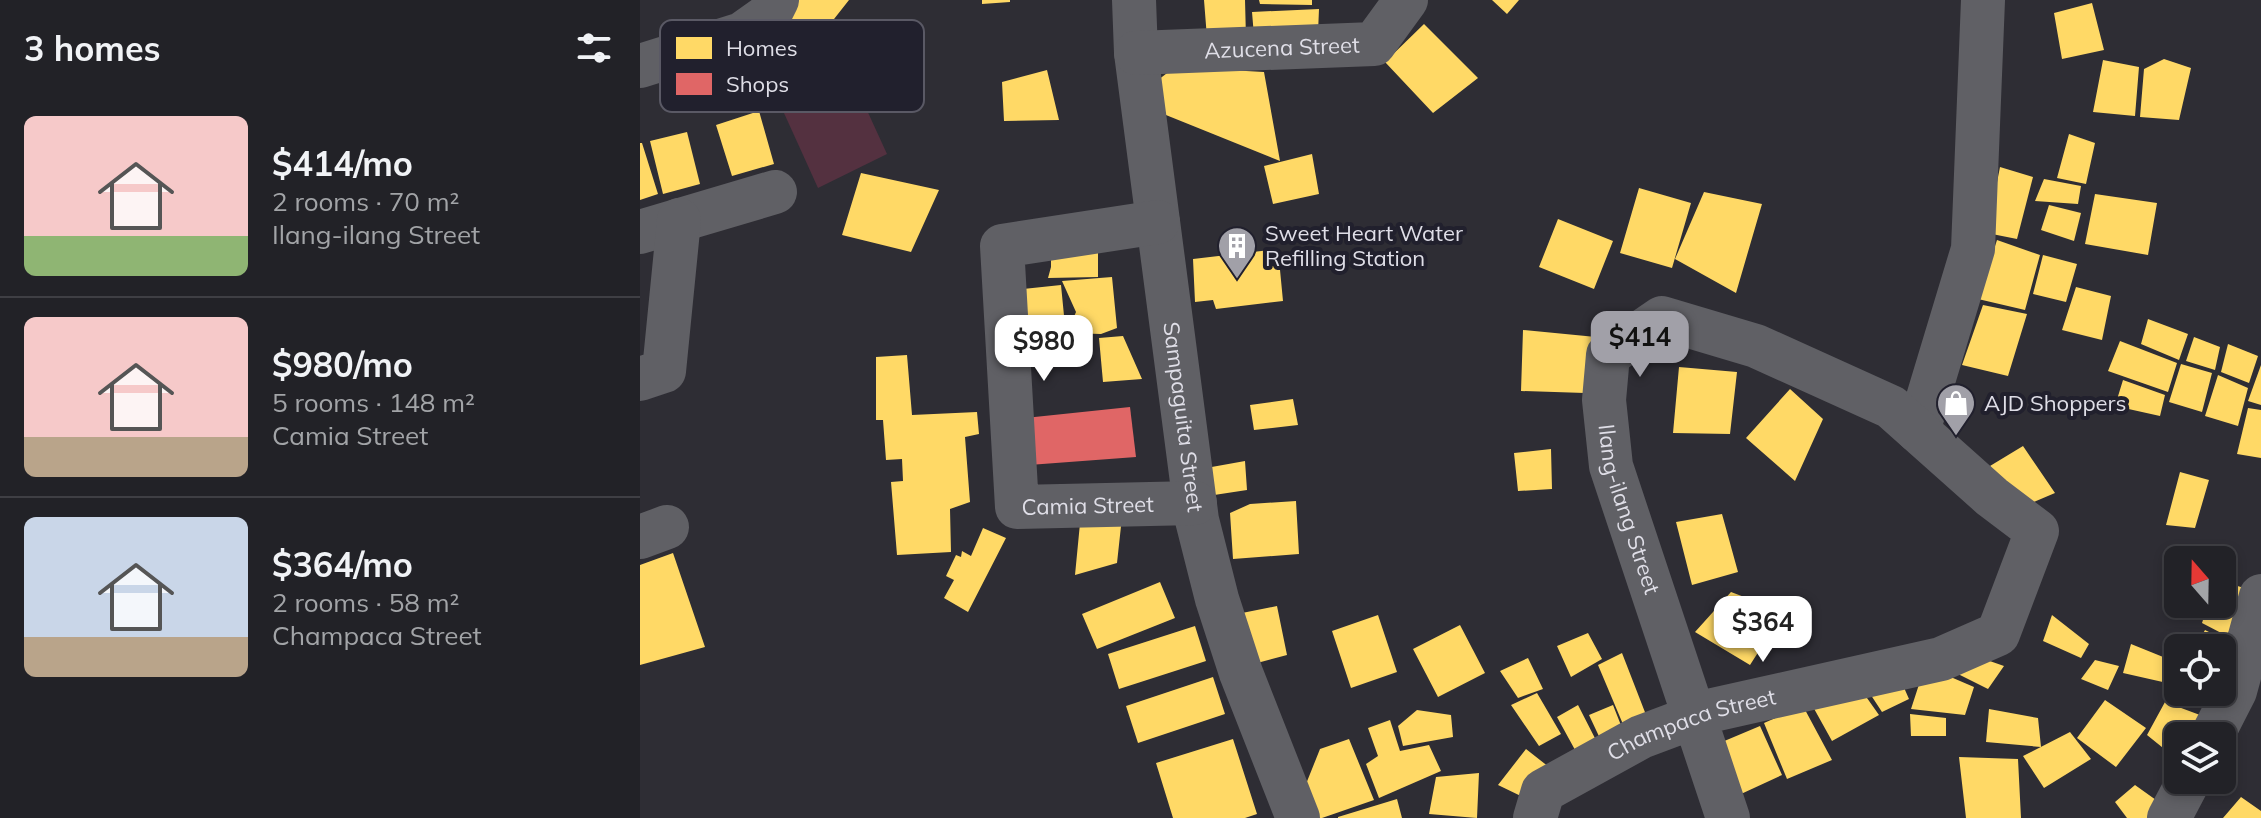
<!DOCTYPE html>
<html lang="en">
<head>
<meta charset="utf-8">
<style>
  body { margin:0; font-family:Mulish,sans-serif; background:#2a2a2f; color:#f1f3f6; height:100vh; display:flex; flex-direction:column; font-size:30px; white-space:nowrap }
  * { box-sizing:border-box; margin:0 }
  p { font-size:26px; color:#a2a4a7 }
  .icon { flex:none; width:44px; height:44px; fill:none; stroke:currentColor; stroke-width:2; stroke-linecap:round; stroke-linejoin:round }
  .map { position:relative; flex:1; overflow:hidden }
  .details { display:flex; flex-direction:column; background:#222227; width:640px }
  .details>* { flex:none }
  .needle { width:52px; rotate:340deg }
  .tools { position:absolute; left:1524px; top:546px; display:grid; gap:16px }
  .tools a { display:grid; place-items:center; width:72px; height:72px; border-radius:12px; background:#222227; box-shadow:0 4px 12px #0003,0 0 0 2px #3f3f44; font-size:40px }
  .price { position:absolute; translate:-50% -68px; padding:0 18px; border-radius:16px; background:#fff; color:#222; font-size:26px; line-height:52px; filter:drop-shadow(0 2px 4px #0008) }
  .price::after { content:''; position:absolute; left:50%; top:48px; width:24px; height:18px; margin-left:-12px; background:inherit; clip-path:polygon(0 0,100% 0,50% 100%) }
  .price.current { background:#a1a0a8; color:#111 }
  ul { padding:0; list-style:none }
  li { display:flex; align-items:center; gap:24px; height:200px; padding:0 24px }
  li+li { border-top:2px solid #3f3f44 }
  li span { display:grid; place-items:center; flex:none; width:224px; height:160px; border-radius:12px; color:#555 }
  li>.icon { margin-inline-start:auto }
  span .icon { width:96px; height:96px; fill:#fffc; stroke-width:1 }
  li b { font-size:34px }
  h2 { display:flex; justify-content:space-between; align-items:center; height:96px; padding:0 24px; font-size:34px }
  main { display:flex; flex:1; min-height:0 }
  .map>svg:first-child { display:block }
  .green { fill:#543140 }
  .homes { fill:#ffd966 }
  .shops { fill:#e06666 }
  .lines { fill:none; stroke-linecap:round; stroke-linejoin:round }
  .minor { stroke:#606065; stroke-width:44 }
  .labels { text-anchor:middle; stroke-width:8; stroke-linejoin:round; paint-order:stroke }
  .street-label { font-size:22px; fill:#dfdee7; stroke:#21202d }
  .poi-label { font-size:22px; fill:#dfdee7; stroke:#21202d; text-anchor:start }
  .key { fill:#21202d; stroke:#5a5965; stroke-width:2 }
  .key-label { font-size:22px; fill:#dfdee7 }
</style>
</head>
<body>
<main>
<section class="details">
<h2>3 homes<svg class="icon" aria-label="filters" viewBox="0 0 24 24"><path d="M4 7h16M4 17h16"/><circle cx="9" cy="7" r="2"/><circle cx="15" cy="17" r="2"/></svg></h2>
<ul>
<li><span style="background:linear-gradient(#f6c9c9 75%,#8fb573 0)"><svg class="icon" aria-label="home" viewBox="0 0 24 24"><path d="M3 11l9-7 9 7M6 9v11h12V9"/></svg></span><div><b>$414/mo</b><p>2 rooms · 70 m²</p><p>Ilang-ilang Street</p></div></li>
<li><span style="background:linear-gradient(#f6c9c9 75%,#b9a48a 0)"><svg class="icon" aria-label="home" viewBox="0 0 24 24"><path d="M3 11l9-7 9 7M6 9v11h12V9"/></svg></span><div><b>$980/mo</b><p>5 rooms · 148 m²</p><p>Camia Street</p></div></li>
<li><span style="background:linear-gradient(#c9d6e8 75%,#b9a48a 0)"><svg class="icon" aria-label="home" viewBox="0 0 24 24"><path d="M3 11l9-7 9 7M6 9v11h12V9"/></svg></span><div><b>$364/mo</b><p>2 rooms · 58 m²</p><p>Champaca Street</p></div></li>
</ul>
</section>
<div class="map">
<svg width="1621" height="818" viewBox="0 0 1621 818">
  <rect width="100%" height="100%" fill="#2e2d34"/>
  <path class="green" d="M 187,23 L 247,154 L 178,188 L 119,58 Z"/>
  <path class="homes" d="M 155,0 L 209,0 L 172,47 L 141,23 Z
    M 342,0 L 370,0 L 370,2 L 342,4 Z
    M 564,0 L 605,0 L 606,38 L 567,38 Z
    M 619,0 L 672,0 L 672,5 L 620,4 Z
    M 852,0 L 879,0 L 867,14 Z
    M 1452,3 L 1464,50 L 1422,59 L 1414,13 Z
    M 679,9 L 678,33 L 614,36 L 612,12 Z
    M 784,24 L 838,78 L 793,113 L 745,62 Z
    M 1524,59 L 1551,68 L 1539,120 L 1500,117 L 1504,69 Z
    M 1463,60 L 1499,67 L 1495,116 L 1453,112 Z
    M 535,67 L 624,72 L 640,161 L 516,111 L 518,80 Z
    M 407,70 L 419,120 L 364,121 L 362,82 Z
    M 119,111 L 134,164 L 92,176 L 76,125 Z
    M 47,132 L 60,184 L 23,194 L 10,141 Z
    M 1429,134 L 1455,143 L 1446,184 L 1417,178 Z
    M 0,143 L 2,143 L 18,194 L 0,200 Z
    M 672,154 L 679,194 L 633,204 L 624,166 Z
    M 1360,167 L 1393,177 L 1377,239 L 1347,233 Z
    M 221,173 L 299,190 L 271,252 L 202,235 Z
    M 1404,179 L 1441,186 L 1438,204 L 1395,201 Z
    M 999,188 L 1051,203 L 1032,268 L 980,253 Z
    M 1064,192 L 1122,204 L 1096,293 L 1035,259 Z
    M 1455,194 L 1517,203 L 1508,255 L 1445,244 Z
    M 1409,205 L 1441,213 L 1434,241 L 1401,230 Z
    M 918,219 L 973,241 L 954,289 L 899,267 Z
    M 1357,240 L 1400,255 L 1385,310 L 1338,299 Z
    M 411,249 L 458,249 L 458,277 L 408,278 L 411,267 Z
    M 638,249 L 643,301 L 576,309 L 573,300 L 555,302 L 553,259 Z
    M 1403,255 L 1437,264 L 1426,302 L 1393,294 Z
    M 472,277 L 477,328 L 461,334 L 427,333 L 436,312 L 422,281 Z
    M 421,285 L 426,336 L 381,340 L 365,291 Z
    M 1436,287 L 1471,296 L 1462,340 L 1422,330 Z
    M 1343,305 L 1387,314 L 1368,376 L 1322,365 Z
    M 1508,319 L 1548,334 L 1539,360 L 1501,344 Z
    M 883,330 L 956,337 L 945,393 L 881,391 Z
    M 483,336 L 502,379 L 463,382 L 459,338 Z
    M 1554,337 L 1580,347 L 1575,370 L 1546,361 Z
    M 1480,341 L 1537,363 L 1528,392 L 1468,371 Z
    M 1588,344 L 1618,356 L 1609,383 L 1581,372 Z
    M 267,355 L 272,415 L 337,412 L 339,434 L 325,437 L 330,502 L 310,509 L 311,552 L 257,555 L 251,482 L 263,481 L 262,459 L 246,460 L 243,420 L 236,420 L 236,357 Z
    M 1541,364 L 1572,373 L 1562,412 L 1529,402 Z
    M 1621,365 L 1621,405 L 1608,401 Z
    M 1039,367 L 1097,372 L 1090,434 L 1033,433 Z
    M 1578,375 L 1608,388 L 1598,426 L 1565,416 Z
    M 1483,380 L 1525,395 L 1520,416 L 1475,406 Z
    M 1150,389 L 1183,419 L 1155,481 L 1106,438 Z
    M 653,399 L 658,425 L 614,430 L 610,405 Z
    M 1608,408 L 1621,410 L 1621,458 L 1597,454 Z
    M 1383,446 L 1415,493 L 1377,509 L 1350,466 Z
    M 911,449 L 912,489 L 878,491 L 874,453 Z
    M 605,461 L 607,490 L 561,497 L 555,470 Z
    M 1540,472 L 1569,480 L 1555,528 L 1526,525 Z
    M 656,501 L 659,554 L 593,559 L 590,513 L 610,504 Z
    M 441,513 L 482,517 L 477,563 L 435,575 Z
    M 1082,514 L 1098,572 L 1052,585 L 1036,522 Z
    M 343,528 L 366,538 L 328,612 L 304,598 L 314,580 L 306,576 L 316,555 L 321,557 L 322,551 L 331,556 Z
    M 33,553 L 65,647 L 0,665 L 0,565 Z
    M 1582,581 L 1607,589 L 1587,636 L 1562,623 L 1568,604 L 1582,604 Z
    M 520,582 L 535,618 L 457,649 L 442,614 Z
    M 1091,592 L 1144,612 L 1110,665 L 1055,632 Z
    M 637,606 L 647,655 L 606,666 L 602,613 Z
    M 738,615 L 757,672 L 711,688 L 692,631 Z
    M 1412,615 L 1449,644 L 1441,658 L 1403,641 Z
    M 820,625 L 845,673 L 798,697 L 773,649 Z
    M 555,626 L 566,661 L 479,689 L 468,654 Z
    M 1565,630 L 1579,637 L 1574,648 L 1555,648 Z
    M 948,633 L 962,659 L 931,677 L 917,646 Z
    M 1491,644 L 1538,663 L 1538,692 L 1555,692 L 1550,703 L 1532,698 L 1536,685 L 1483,673 Z
    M 1324,652 L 1364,666 L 1348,689 L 1314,672 Z
    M 982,653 L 1008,720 L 985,729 L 958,665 Z
    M 888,658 L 903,689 L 878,698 L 860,671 Z
    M 1455,660 L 1479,666 L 1468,690 L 1441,679 Z
    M 1285,666 L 1334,687 L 1325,715 L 1271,709 Z
    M 1258,674 L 1269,699 L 1242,712 L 1225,686 Z
    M 573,677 L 585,714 L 498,743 L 486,706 Z
    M 1215,681 L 1239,715 L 1192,741 L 1172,705 Z
    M 897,693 L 921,734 L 899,746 L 871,705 Z
    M 1465,700 L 1506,728 L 1476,767 L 1437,738 Z
    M 1525,702 L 1560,715 L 1546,736 L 1538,736 L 1538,749 L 1533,756 L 1507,735 Z
    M 938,705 L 961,750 L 940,759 L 917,717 Z
    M 973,705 L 986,738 L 964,747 L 949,715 Z
    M 1163,706 L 1192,760 L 1147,779 L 1124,723 Z
    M 1349,709 L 1398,718 L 1401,747 L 1346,742 Z
    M 777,710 L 811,715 L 813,737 L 763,746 L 758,726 Z
    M 1270,714 L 1306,718 L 1306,736 L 1271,736 Z
    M 750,720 L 760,751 L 789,745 L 801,771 L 739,798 L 726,764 L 738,756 L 728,728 Z
    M 1120,726 L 1142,775 L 1101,794 L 1082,742 Z
    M 1430,732 L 1451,759 L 1404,788 L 1383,756 Z
    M 593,739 L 617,814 L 605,818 L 533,818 L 516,763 Z
    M 709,739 L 734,800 L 682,818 L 671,818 L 662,794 L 680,749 Z
    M 886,749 L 914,771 L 891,801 L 858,785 Z
    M 1319,757 L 1378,759 L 1381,818 L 1326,818 Z
    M 839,773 L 837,818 L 789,814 L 796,777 Z
    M 1495,785 L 1523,805 L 1512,818 L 1487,818 L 1475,802 Z
    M 1601,797 L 1621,811 L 1621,818 L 1583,818 Z
    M 757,799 L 762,818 L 698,818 L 698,817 Z"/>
  <path class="shops" d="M 490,407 L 496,457 L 389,465 L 385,418 Z"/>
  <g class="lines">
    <g class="minor">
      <path id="s1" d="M 494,0 L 496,53 L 557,520 L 577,599 L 601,673 L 658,818"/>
      <path id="s2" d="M 496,53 L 734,44 L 766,0"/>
      <path d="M 0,66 L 102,34 L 130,14 L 137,0"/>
      <path id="s3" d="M 518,222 L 362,246 L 377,507 L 555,503"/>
      <path d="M 0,232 L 135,192"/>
      <path d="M 0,379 L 24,371 L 39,220"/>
      <path d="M 1278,431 L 1333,249 L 1343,0"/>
      <path d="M 0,537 L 27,527"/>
      <path d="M 1572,736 L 1595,691 L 1621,596"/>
      <path id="s4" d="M 895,818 L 903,791 L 1001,737 L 1073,710 L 1301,659 L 1358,634 L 1397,531 L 1352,497 L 1251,407 L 1116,346 L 1022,318 L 968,355 L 964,400 L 971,466 L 1088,818"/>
      <path d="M 1529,818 L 1549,780"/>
    </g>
  </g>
  <defs>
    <g id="building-pin" transform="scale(2)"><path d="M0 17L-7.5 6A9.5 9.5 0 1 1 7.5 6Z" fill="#a1a0a8" stroke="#21202d"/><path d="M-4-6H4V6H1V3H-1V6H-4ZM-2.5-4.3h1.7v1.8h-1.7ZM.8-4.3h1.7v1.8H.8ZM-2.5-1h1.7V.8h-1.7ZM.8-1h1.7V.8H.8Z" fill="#fff"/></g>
    <g id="shop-pin" transform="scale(2)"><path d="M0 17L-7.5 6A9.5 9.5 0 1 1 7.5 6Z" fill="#a1a0a8" stroke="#21202d"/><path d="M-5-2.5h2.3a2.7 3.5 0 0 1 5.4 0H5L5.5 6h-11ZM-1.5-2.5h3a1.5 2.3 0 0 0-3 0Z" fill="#fff"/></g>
  </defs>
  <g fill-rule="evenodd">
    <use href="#building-pin" x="597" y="246"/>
    <use href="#shop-pin" x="1316" y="403"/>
  </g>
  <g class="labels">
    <g class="street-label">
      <text dy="8" stroke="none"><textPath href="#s2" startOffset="146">Azucena Street</textPath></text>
      <text dy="8" stroke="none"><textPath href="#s1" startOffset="420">Sampaguita Street</textPath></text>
      <text dy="8" stroke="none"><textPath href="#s3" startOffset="490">Camia Street</textPath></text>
      <text dy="8" stroke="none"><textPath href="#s4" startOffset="1284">Ilang-ilang Street</textPath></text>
      <text dy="8" stroke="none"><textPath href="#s4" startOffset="192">Champaca Street</textPath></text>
    </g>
    <g class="poi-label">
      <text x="625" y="241">Sweet Heart Water<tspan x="625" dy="25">Refilling Station</tspan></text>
      <text x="1344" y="411">AJD Shoppers</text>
    </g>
  </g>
  <rect x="20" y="20" width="264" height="92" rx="12" class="key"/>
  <rect x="36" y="37" width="36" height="22" fill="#ffd966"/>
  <rect x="36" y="73" width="36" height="22" fill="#e06666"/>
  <g class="key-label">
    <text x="86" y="56">Homes</text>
    <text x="86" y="92">Shops</text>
  </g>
</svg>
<div class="tools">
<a><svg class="needle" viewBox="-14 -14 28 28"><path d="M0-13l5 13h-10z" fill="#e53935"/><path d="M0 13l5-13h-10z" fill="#a2a4a7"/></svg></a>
<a><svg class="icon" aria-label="locate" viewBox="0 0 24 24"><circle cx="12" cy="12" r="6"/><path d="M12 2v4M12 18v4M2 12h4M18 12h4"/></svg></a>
<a><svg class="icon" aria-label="layers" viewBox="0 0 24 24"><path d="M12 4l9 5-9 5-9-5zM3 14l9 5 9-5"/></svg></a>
</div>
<b class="price current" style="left:1000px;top:379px">$414</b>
<b class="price" style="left:404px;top:383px">$980</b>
<b class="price" style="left:1123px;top:664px">$364</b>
</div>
</main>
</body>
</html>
